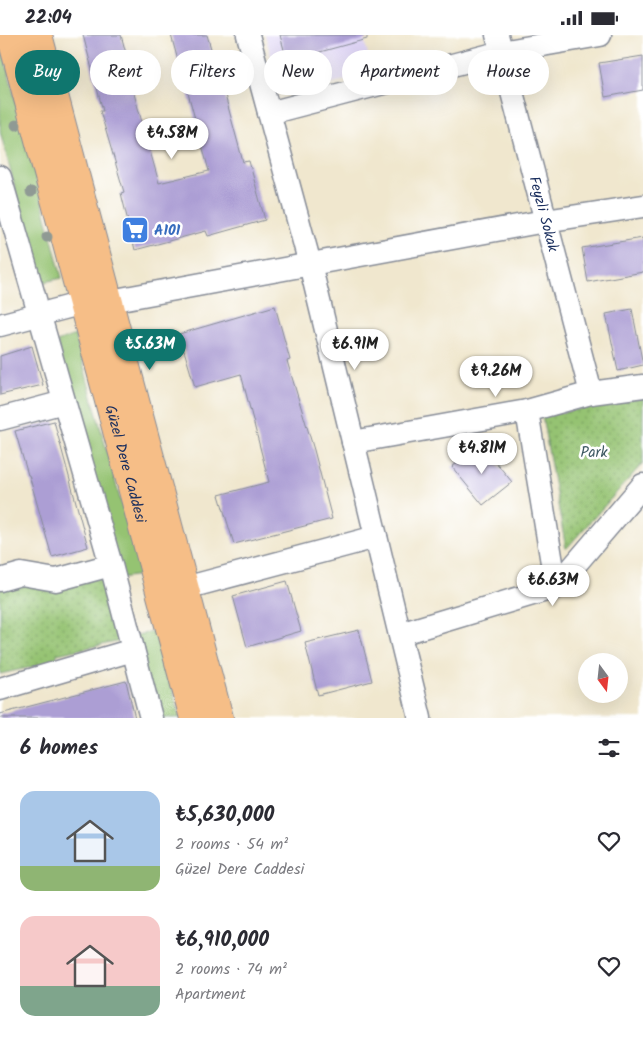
<!DOCTYPE html>
<html lang="en">
<head>
<meta charset="utf-8">
<style>
  body { margin:0; font-family:Kalam,sans-serif; background:#f7f7f7; color:#2b2b33; height:100vh; display:flex; flex-direction:column; font-size:19px; white-space:nowrap }
  * { box-sizing:border-box; margin:0 }
  p { font-size:16px; color:#7c7c81 }
  .icon { flex:none; width:28px; height:28px; fill:none; stroke:currentColor; stroke-width:2; stroke-linecap:round; stroke-linejoin:round }
  .map { position:relative; height:683px; overflow:hidden }
  .details { display:flex; flex-direction:column; background:#fff; flex:1 }
  .details>* { flex:none }
  .banner { position:absolute; left:15px; top:15px; width:614px; height:45px; display:flex; gap:10px }
  .needle { width:32px; rotate:165deg }
  .controls { position:absolute; left:578px; top:618px; display:grid; gap:10px }
  .controls a { display:grid; place-items:center; width:50px; height:50px; border-radius:50%; background:#fff; box-shadow:0 5px 20px #0002; font-size:25px }
  .price { position:absolute; translate:-50% -42px; padding:0 11px; border-radius:18px; background:#fff; color:#222; font-size:16px; line-height:32px; filter:drop-shadow(0 1px 2px #0008) }
  .price::after { content:''; position:absolute; left:50%; top:30px; width:15px; height:11px; margin-left:-8px; background:inherit; clip-path:polygon(0 0,100% 0,50% 100%) }
  .price.selected { background:#0f766e; color:#fff }
  ul { padding:0; list-style:none }
  li { display:flex; align-items:center; gap:15px; height:125px; padding:0 20px }
  li span { display:grid; place-items:center; flex:none; width:140px; height:100px; border-radius:15px; color:#555 }
  li>.icon { margin-inline-start:auto }
  span .icon { width:60px; height:60px; fill:#fffc; stroke-width:1 }
  li b { font-size:21px }
  h2 { display:flex; justify-content:space-between; align-items:center; height:60px; padding:0 20px; font-size:21px }
  .tag { padding:0 18px; border-radius:22px; background:#fff; box-shadow:0 5px 20px #0002; font-size:18px; line-height:45px }
  .tag.selected { background:#0f766e; color:#fff }
  .status { display:flex; justify-content:space-between; align-items:center; height:35px; padding:0 25px; background:#fff; direction:ltr }
  .status svg { height:14px; fill:currentColor }
  .map>svg:first-child { display:block }
  .built { fill:#dfd5f5 }
  .green { fill:#95c372; stroke:#587968 }
  .park { fill:url(#park-dots); stroke:#587968 }
  .building { fill:#ac9ed4 }
  .lines { fill:none; stroke-linecap:round; stroke-linejoin:round }
  .minor-casing { stroke:#868b96; stroke-width:25 }
  .major-casing { stroke:#868b96; stroke-width:30 }
  .minor { stroke:#fff; stroke-width:22 }
  .major { stroke:#f6be87; stroke-width:28 }
  .tree { fill:#8f9a94 }
  .labels { text-anchor:middle; stroke-width:5; stroke-linejoin:round; paint-order:stroke }
  .street-label { font-size:15px; fill:#1b2f5e; stroke:#fff }
  .shop-label { font-size:15px; font-weight:bold; fill:#366cbe; stroke:#fff; text-anchor:start }
  .park-label { font-size:15px; fill:#405b64; stroke:#fff }
</style>
</head>
<body>
<div class="status"><b>22:04</b><svg viewBox="0 0 49 12"><path d="M0 12V9h3v3zM5 12V6h3v6zM10 12V3h3v9zM15 12V0h3v12zM26 1h20v11H26zM47 4h2v5h-2z"/></svg></div>
<div class="map">
<svg width="643" height="683" viewBox="0 0 643 683">
  <defs>
    <pattern id="park-dots" width="8" height="8" patternUnits="userSpaceOnUse" patternTransform="scale(1.25)"><rect width="8" height="8" fill="#95c372"/><path d="M2 2h.1M6 6h.1" fill="none" stroke="#799f61" stroke-width="1.8" stroke-linecap="round"/></pattern>
  </defs>
  <rect width="100%" height="100%" fill="#fff"/>
  <filter id="ink" filterUnits="userSpaceOnUse"><feTurbulence type="fractalNoise" baseFrequency=".02" numOctaves="2"/><feDisplacementMap in="SourceGraphic" scale="10" xChannelSelector="R" yChannelSelector="G"/><feConvolveMatrix kernelMatrix="1 2 1 2 8 2 1 2 1" color-interpolation-filters="sRGB"/></filter>
  <filter id="wash" filterUnits="userSpaceOnUse"><feTurbulence type="fractalNoise" baseFrequency=".0096" numOctaves="4" result="noise"/><feDisplacementMap in="SourceGraphic" scale="20" xChannelSelector="R" yChannelSelector="G"/><feGaussianBlur stdDeviation="1.12" result="paint"/><feColorMatrix in="noise" values="0 0 0 0 0 0 0 0 0 0 0 0 0 0 0 0 0 1.4 0 .05"/><feComposite in="paint" operator="in"/></filter>
  <g filter="url(#wash)">
    <rect width="100%" height="100%" fill="#f0e7ce"/>
    <path class="built" d="M 265,0 L 363,0 L 373,39 L 282,59 Z"/>
    <path class="green" d="M 0,5 L 62,243 L 40,248 L 0,96 Z
      M 75,300 L 141,540 L 120,543 L 57,307 Z
      M 158,595 L 180,683 L 155,683 L 133,601 Z"/>
    <path class="park" d="M 643,363 L 643,428 L 566,514 L 542,381 Z
      M 108,540 L 126,605 L 57,619 L 56,627 L 0,639 L 0,552 L 24,545 L 45,555 Z"/>
    <g id="blocks">
      <path class="building" d="M 83,0 L 121,0 L 134,48 L 131,48 L 159,148 L 209,136 L 188,58 L 222,49 L 243,127 L 249,126 L 265,185 L 208,201 L 206,196 L 135,215 L 121,158 L 124,157 L 100,76 L 103,76 Z
        M 171,0 L 207,0 L 214,24 L 180,33 Z
        M 280,0 L 367,0 L 367,4 L 287,26 Z
        M 643,21 L 643,55 L 605,62 L 599,28 Z
        M 643,203 L 643,237 L 588,247 L 582,213 Z
        M 275,271 L 290,325 L 287,326 L 314,415 L 332,484 L 234,509 L 219,460 L 269,447 L 241,339 L 195,352 L 179,299 Z
        M 632,274 L 643,330 L 618,336 L 606,279 Z
        M 32,311 L 43,350 L 0,360 L 0,321 Z
        M 54,386 L 88,512 L 52,522 L 29,440 L 28,440 L 15,396 Z
        M 481,409 L 512,447 L 483,470 L 452,432 Z
        M 287,546 L 301,596 L 247,612 L 233,561 Z
        M 359,595 L 372,646 L 318,660 L 305,608 Z
        M 126,646 L 135,683 L 0,683 L 0,679 Z"/>
    </g>
  </g>
  <g filter="url(#ink)">
    <use href="#blocks" fill-opacity="0" stroke="#868b96" stroke-width="1"/>
    <g class="lines">
      <g class="minor-casing">
        <g id="minor">
          <path d="M 248,0 L 310,229 L 420,683"/>
          <path id="s1" d="M 497,0 L 591,358"/>
          <path d="M 269,78 L 502,17 L 600,0"/>
          <path d="M 0,142 L 111,530 L 151,683"/>
          <path d="M 110,266 L 545,186 L 643,171"/>
          <path d="M 0,290 L 83,268"/>
          <path d="M 527,376 L 556,552"/>
          <path d="M 0,384 L 64,367"/>
          <path d="M 353,407 L 527,376 L 591,358 L 643,351"/>
          <path d="M 0,545 L 21,539 L 56,545 L 111,530"/>
          <path d="M 185,553 L 376,502"/>
          <path d="M 400,599 L 556,552 L 643,450"/>
          <path d="M 0,654 L 133,615"/>
        </g>
      </g>
      <g class="major-casing">
        <g id="major">
          <path id="s2" d="M 11,0 L 194,683"/>
          <path d="M 38,0 L 219,683"/>
        </g>
      </g>
      <use href="#minor" class="minor"/>
      <use href="#major" class="major"/>
    </g>
    <g class="tree">
      <circle cx="16" cy="90" r="5.5"/>
      <circle cx="31" cy="157" r="5.5"/>
      <circle cx="47" cy="202" r="5.5"/>
    </g>
  </g>
  <defs>
    <g id="supermarket-square" transform="scale(1.4375)"><rect x="-9" y="-9" width="18" height="18" rx="4" fill="#3f7fe0" stroke="#fff"/><path d="M-6-5.5h2.5l.6 2H6L4.5 2H-2.5L-4.4-4H-6ZM-1.5 3.2a1.3 1.3 0 1 0 .1 0ZM3 3.2a1.3 1.3 0 1 0 .1 0Z" fill="#fff"/></g>
  </defs>
  <g fill-rule="evenodd">
    <use href="#supermarket-square" x="135" y="195"/>
  </g>
  <g class="labels">
    <g class="street-label">
      <text dy="5" stroke="none"><textPath href="#s1" startOffset="185">Feyzli Sokak</textPath></text>
      <text dy="5" stroke="none"><textPath href="#s2" startOffset="444">Güzel Dere Caddesi</textPath></text>
    </g>
    <g class="shop-label">
      <text x="154" y="200">A101</text>
    </g>
    <g class="park-label">
      <text x="594" y="422">Park</text>
    </g>
  </g>
</svg>
<div class="controls">
<a><svg class="needle" viewBox="-14 -14 28 28"><path d="M0-13l5 13h-10z" fill="#e53935"/><path d="M0 13l5-13h-10z" fill="#7c7c81"/></svg></a>
</div>
<b class="price" style="left:172px;top:125px">₺4.58M</b>
<b class="price selected" style="left:150px;top:336px">₺5.63M</b>
<b class="price" style="left:355px;top:336px">₺6.91M</b>
<b class="price" style="left:496px;top:363px">₺9.26M</b>
<b class="price" style="left:482px;top:440px">₺4.81M</b>
<b class="price" style="left:553px;top:572px">₺6.63M</b>
<div class="banner">
<a class="tag selected">Buy</a>
<a class="tag">Rent</a>
<a class="tag">Filters</a>
<a class="tag">New</a>
<a class="tag">Apartment</a>
<a class="tag">House</a>
</div>
</div>
<section class="details">
<h2>6 homes<svg class="icon" aria-label="filters" viewBox="0 0 24 24"><path d="M4 7h16M4 17h16"/><circle cx="9" cy="7" r="2"/><circle cx="15" cy="17" r="2"/></svg></h2>
<ul>
<li><span style="background:linear-gradient(#a9c7e8 75%,#8fb573 0)"><svg class="icon" aria-label="home" viewBox="0 0 24 24"><path d="M3 11l9-7 9 7M6 9v11h12V9"/></svg></span><div><b>₺5,630,000</b><p>2 rooms · 54 m²</p><p>Güzel Dere Caddesi</p></div><svg class="icon" aria-label="heart" viewBox="0 0 24 24"><path d="M12 20l-8-8c-3-5 5-10 8-4 3-6 11-1 8 4z"/></svg></li>
<li><span style="background:linear-gradient(#f6c9c9 70%,#7fa58c 0)"><svg class="icon" aria-label="home" viewBox="0 0 24 24"><path d="M3 11l9-7 9 7M6 9v11h12V9"/></svg></span><div><b>₺6,910,000</b><p>2 rooms · 74 m²</p><p>Apartment</p></div><svg class="icon" aria-label="heart" viewBox="0 0 24 24"><path d="M12 20l-8-8c-3-5 5-10 8-4 3-6 11-1 8 4z"/></svg></li>
</ul>
</section>
</body>
</html>
